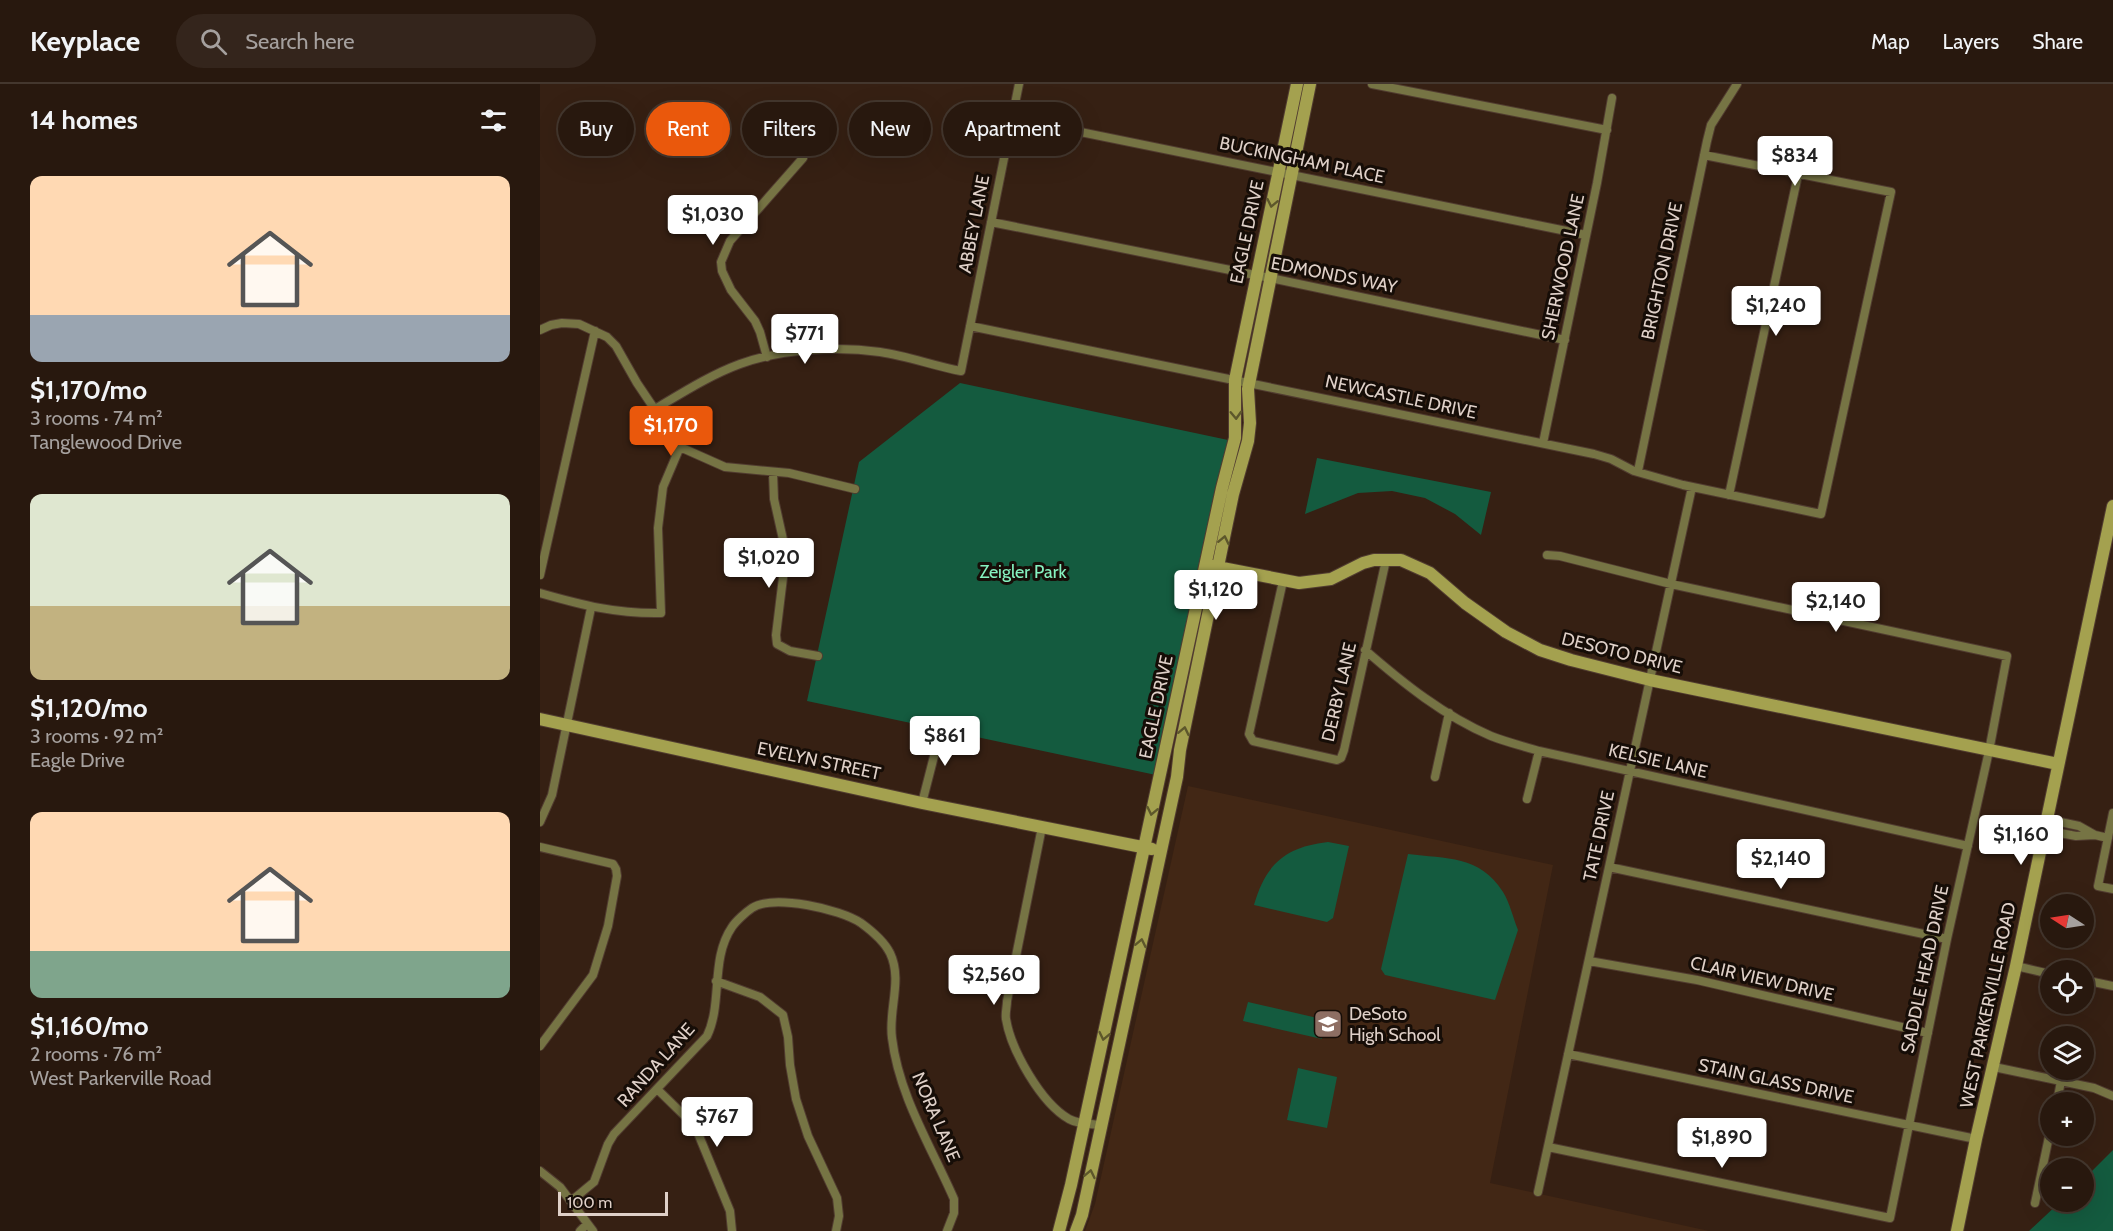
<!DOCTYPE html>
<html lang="en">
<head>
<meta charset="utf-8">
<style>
  body { margin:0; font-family:Cabin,sans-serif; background:#34251c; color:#f1f3f6; height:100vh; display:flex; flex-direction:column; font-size:22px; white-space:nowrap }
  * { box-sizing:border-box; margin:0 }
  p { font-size:20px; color:#a5a09e }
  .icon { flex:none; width:33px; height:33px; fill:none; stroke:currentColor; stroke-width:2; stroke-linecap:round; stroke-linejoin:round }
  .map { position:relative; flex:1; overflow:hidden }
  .details { display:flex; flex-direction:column; background:#28180e; width:540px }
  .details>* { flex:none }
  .hud { position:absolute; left:18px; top:18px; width:570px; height:54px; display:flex; gap:12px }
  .needle { width:39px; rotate:282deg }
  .fabs { position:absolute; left:1500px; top:810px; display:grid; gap:12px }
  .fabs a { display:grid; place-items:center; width:54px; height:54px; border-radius:50%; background:#28180e; box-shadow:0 6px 24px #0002,0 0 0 2px #44372e; font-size:30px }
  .scale { position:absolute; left:18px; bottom:15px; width:110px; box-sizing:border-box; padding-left:6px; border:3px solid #dfd0c8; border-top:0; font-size:16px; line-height:21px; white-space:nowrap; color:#dfd0c8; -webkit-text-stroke:4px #160d07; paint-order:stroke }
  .price { position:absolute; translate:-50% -51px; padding:0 14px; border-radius:6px; background:#fff; color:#222; font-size:20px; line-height:39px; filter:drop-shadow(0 2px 3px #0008) }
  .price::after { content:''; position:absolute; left:50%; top:36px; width:18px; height:14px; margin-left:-9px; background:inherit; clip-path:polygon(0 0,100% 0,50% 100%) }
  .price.current { background:#ea580c; color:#fff }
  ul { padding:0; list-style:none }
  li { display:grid; align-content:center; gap:12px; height:318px; padding:0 30px }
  li span { display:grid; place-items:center; height:186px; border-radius:12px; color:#555 }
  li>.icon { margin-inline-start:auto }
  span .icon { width:108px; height:108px; fill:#fffc; stroke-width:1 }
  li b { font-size:26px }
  h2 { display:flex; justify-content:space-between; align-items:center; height:72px; padding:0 30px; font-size:26px }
  .pill { padding:0 21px; border-radius:27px; background:#28180e; box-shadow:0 6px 24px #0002,0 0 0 2px #44372e; font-size:21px; line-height:54px }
  .pill.current { background:#ea580c; color:#fff }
  header { display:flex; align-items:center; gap:36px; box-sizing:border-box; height:84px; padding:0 30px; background:#28180e; border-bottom:2px solid #44372e }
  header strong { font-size:28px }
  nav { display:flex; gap:33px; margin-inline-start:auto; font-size:21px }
  .search { width:420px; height:54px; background:#34251c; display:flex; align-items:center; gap:15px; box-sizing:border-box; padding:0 21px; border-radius:33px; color:#a5a09e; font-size:22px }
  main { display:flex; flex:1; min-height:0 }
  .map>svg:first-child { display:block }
  .built { fill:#422715 }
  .green { fill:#145b3f }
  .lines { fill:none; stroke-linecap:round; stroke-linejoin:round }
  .street-casing { stroke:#513c30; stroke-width:10 }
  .secondary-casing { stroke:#513c30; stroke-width:14 }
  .street { stroke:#767444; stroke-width:8 }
  .secondary { stroke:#a4a14f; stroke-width:12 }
  .oneway { stroke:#5d572b }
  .labels { text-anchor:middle; stroke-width:6; stroke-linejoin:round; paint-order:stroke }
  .street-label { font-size:18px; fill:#dfd0c8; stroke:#160d07 }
  .park-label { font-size:18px; fill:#86f2c0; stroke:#160d07 }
  .poi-label { font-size:18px; fill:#dfd0c8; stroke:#160d07; text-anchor:start }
</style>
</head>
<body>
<header>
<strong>Keyplace</strong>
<div class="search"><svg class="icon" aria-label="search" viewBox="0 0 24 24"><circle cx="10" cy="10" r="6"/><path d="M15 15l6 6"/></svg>Search here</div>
<nav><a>Map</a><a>Layers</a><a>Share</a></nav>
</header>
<main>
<section class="details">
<h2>14 homes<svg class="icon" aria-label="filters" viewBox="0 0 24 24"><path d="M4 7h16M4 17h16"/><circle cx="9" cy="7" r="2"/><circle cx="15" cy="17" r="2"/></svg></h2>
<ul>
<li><span style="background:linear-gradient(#ffd9b3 75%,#9aa5b1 0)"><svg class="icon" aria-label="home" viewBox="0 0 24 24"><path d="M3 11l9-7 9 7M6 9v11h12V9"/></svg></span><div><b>$1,170/mo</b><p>3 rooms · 74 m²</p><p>Tanglewood Drive</p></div></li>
<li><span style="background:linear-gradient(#dfe7d0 60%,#c2b280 0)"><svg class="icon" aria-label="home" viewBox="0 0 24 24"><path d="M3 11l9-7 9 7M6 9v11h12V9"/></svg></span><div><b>$1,120/mo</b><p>3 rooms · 92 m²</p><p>Eagle Drive</p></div></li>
<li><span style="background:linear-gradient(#ffd9b3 75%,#7fa58c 0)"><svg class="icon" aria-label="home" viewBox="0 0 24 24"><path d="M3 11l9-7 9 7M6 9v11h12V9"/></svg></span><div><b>$1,160/mo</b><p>2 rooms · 76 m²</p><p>West Parkerville Road</p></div></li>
</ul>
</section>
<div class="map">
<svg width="1573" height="1147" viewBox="0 0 1573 1147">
  <rect width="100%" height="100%" fill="#362013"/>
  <path class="built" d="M 648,702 L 1013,781 L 950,1099 L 1169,1147 L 545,1147 L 555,1120 Z"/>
  <path class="green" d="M 420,299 L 688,356 L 616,691 L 267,617 L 319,378 Z
    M 777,374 L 951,408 L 941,451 L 915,430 L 885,414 L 852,407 L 818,409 L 765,430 Z
    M 788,758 L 809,762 L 793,834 L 787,838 L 714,821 C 726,780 745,763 788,758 Z
    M 868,770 C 906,775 940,771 963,808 C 970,819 973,834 978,846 L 955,916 L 845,891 L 841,885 Z
    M 708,918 L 786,936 L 782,955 L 703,937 Z
    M 758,984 L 797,993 L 787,1044 L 747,1036 Z
    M 1573,1066 L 1573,1147 L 1489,1147 L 1520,1118 L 1544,1118 L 1544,1095 Z"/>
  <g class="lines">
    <g class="street-casing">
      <path id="street" d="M 832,0 L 1067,46
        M 472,34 L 1046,151
        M 451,138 L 730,194 L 1025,256
        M 430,242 L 1054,370 L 1071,375 L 1094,387 L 1143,401 L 1281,430 L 1351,108 L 1164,71
        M 0,246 L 11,241 L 22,239 L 39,240 L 67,253 L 76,262 L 97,299 L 140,363 L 185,383 L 249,389 L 315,405
        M 227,273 L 220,248 L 215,237 L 191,206 L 182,187 L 181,178 L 190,157 L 263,74
        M 115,325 C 142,309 170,291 200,280 C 242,265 297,262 340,268 C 368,272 394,282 421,287 L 479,0
        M 1003,359 L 1057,99 L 1072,14
        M 1098,387 L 1167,57 L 1171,41 L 1197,0
        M 233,389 L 234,415 L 246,469 L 236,551 L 237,560 L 250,567 L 278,572
        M 1189,411 L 1258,91
        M 1007,471 L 1020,472 L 1131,500 L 1467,572 L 1449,667 L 1407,855 L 1350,1134 L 1008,1063
        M 0,491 L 55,247
        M 743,497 L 709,650 L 713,657 L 797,676 L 801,674 L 804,666 L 846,476
        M 0,509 C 42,521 77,530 121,529 L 118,444 L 123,403 L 140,363
        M 825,566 C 863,599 904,632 951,652 C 966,658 983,662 999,667 L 1428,762
        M 895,693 L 909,629
        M 987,715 L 999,667
        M 382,719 L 402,641
        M 1573,729 L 1558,802 L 1573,805
        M 1506,735 L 1539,742 L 1555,751
        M 0,738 L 12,711 L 51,524
        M 502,743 L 467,917 C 467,923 465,929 466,935 C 471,966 501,1019 529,1035 C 537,1040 551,1040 561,1041
        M 1504,746 L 1536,752 L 1555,751 L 1568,754
        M 0,763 L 73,780 L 76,785 L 77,792 L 68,842 L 53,891 L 0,962
        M 1069,783 L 1407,855
        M 1049,877 L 1157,896 L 1388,949
        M 1476,882 L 1510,890
        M 1544,896 L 1573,902
        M 176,897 L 220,913 L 243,931 L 248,953 L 250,981 L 256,1015 L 268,1052 L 297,1114 L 299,1132 L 296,1147
        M 1028,970 L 1436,1055
        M 1454,983 L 1554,1004 L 1573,1012
        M 117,1005 L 155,1042 L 190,1127 L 192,1147
        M 1517,1018 L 1521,997
        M 0,1087 L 20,1103 L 53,1147
        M 998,1108 L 1152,403
        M 31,1117 L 54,1098 L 68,1060 L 74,1050 L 167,952 C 183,919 170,875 192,843 C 196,837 206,828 212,824 C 234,810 300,825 321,839 C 332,847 344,857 350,869 C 363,896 348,926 352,954 C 359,1012 391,1062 414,1115 L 414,1129 L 407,1147
        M 1495,1119 L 1510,1048
        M 40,1147 L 47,1140"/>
    </g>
    <g class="secondary-casing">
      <path id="secondary" d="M 672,482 L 759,499 L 791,495 L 823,479 L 834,476 L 861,476 L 890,489 L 925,519 L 966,548 L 1000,566 L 1031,576 L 1110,596 L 1518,680
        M 0,635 L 382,719 L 612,765
        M 519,1147 L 531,1101 L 682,404 L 695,354 L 695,296 L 757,0
        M 536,1147 L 542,1131 L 637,693 L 640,666 L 693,410 L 708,357 L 710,339 L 708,305 L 770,0
        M 1417,1147 L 1436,1055 L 1476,882 L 1573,422"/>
    </g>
    <use href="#street" class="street"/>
    <use href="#secondary" class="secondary"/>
  </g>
  <defs><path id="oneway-chevron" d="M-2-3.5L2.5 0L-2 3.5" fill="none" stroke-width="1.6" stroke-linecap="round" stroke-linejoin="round" transform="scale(1.5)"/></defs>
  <g class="oneway">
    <use href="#oneway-chevron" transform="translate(732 119) rotate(102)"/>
    <use href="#oneway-chevron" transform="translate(696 331) rotate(88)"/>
    <use href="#oneway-chevron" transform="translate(684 456) rotate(-78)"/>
    <use href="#oneway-chevron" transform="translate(644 647) rotate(-78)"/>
    <use href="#oneway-chevron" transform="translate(612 727) rotate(102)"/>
    <use href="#oneway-chevron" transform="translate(601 859) rotate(-78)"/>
    <use href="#oneway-chevron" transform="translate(564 952) rotate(102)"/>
    <use href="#oneway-chevron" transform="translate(550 1090) rotate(-78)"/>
  </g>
  <defs>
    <g id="school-square" transform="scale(1.5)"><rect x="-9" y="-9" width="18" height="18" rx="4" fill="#8d6e63" stroke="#160d07"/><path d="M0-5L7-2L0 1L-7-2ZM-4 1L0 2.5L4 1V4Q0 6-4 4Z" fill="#fff"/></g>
  </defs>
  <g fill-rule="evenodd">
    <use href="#school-square" x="788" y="940"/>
  </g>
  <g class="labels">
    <g class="street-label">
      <text transform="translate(762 76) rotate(12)" y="6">BUCKINGHAM PLACE</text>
      <text transform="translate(434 140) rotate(-79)" y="6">ABBEY LANE</text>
      <text transform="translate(707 148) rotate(-78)" y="6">EAGLE DRIVE</text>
      <text transform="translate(1023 183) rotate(-78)" y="6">SHERWOOD LANE</text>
      <text transform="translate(1122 187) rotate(-78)" y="6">BRIGHTON DRIVE</text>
      <text transform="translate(794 191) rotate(11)" y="6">EDMONDS WAY</text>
      <text transform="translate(861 313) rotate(12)" y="6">NEWCASTLE DRIVE</text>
      <text transform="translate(1082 569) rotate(14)" y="6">DESOTO DRIVE</text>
      <text transform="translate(799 608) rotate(-77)" y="6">DERBY LANE</text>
      <text transform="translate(616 623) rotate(-78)" y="6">EAGLE DRIVE</text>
      <text transform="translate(279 677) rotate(12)" y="6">EVELYN STREET</text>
      <text transform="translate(1118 677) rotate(13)" y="6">KELSIE LANE</text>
      <text transform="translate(1059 752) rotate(-78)" y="6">TATE DRIVE</text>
      <text transform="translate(1385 885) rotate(-78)" y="6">SADDLE HEAD DRIVE</text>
      <text transform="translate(1222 895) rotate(13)" y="6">CLAIR VIEW DRIVE</text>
      <text transform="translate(1448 921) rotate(-78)" y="6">WEST PARKERVILLE ROAD</text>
      <text transform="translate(116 981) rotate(-48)" y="6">RANDA LANE</text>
      <text transform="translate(1236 997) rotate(12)" y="6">STAIN GLASS DRIVE</text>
      <text transform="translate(396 1033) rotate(67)" y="6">NORA LANE</text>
    </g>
    <g class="park-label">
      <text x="483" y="494">Zeigler Park</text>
    </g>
    <g class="poi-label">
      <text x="809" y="936">DeSoto<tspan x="809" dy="21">High School</tspan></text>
    </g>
  </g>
</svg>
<div class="fabs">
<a><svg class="needle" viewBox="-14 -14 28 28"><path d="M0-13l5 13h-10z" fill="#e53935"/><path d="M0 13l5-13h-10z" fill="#a5a09e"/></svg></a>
<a><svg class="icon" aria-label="locate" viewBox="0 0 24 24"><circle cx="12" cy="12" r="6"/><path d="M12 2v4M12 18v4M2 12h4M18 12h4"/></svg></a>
<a><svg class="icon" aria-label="layers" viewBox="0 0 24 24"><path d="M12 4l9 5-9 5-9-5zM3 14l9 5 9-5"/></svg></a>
<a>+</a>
<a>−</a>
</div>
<div class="scale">100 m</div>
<b class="price" style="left:1255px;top:103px">$834</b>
<b class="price" style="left:173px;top:162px">$1,030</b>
<b class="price" style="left:1236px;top:253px">$1,240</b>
<b class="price" style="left:265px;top:281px">$771</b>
<b class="price current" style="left:131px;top:373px">$1,170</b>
<b class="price" style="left:229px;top:505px">$1,020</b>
<b class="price" style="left:676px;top:537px">$1,120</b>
<b class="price" style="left:1296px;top:549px">$2,140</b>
<b class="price" style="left:405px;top:683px">$861</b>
<b class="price" style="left:1481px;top:782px">$1,160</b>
<b class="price" style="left:1241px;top:806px">$2,140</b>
<b class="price" style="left:454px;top:922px">$2,560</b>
<b class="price" style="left:177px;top:1064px">$767</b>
<b class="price" style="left:1182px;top:1085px">$1,890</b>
<div class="hud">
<a class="pill">Buy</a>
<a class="pill current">Rent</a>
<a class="pill">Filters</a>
<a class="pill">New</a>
<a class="pill">Apartment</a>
</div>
</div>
</main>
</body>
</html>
